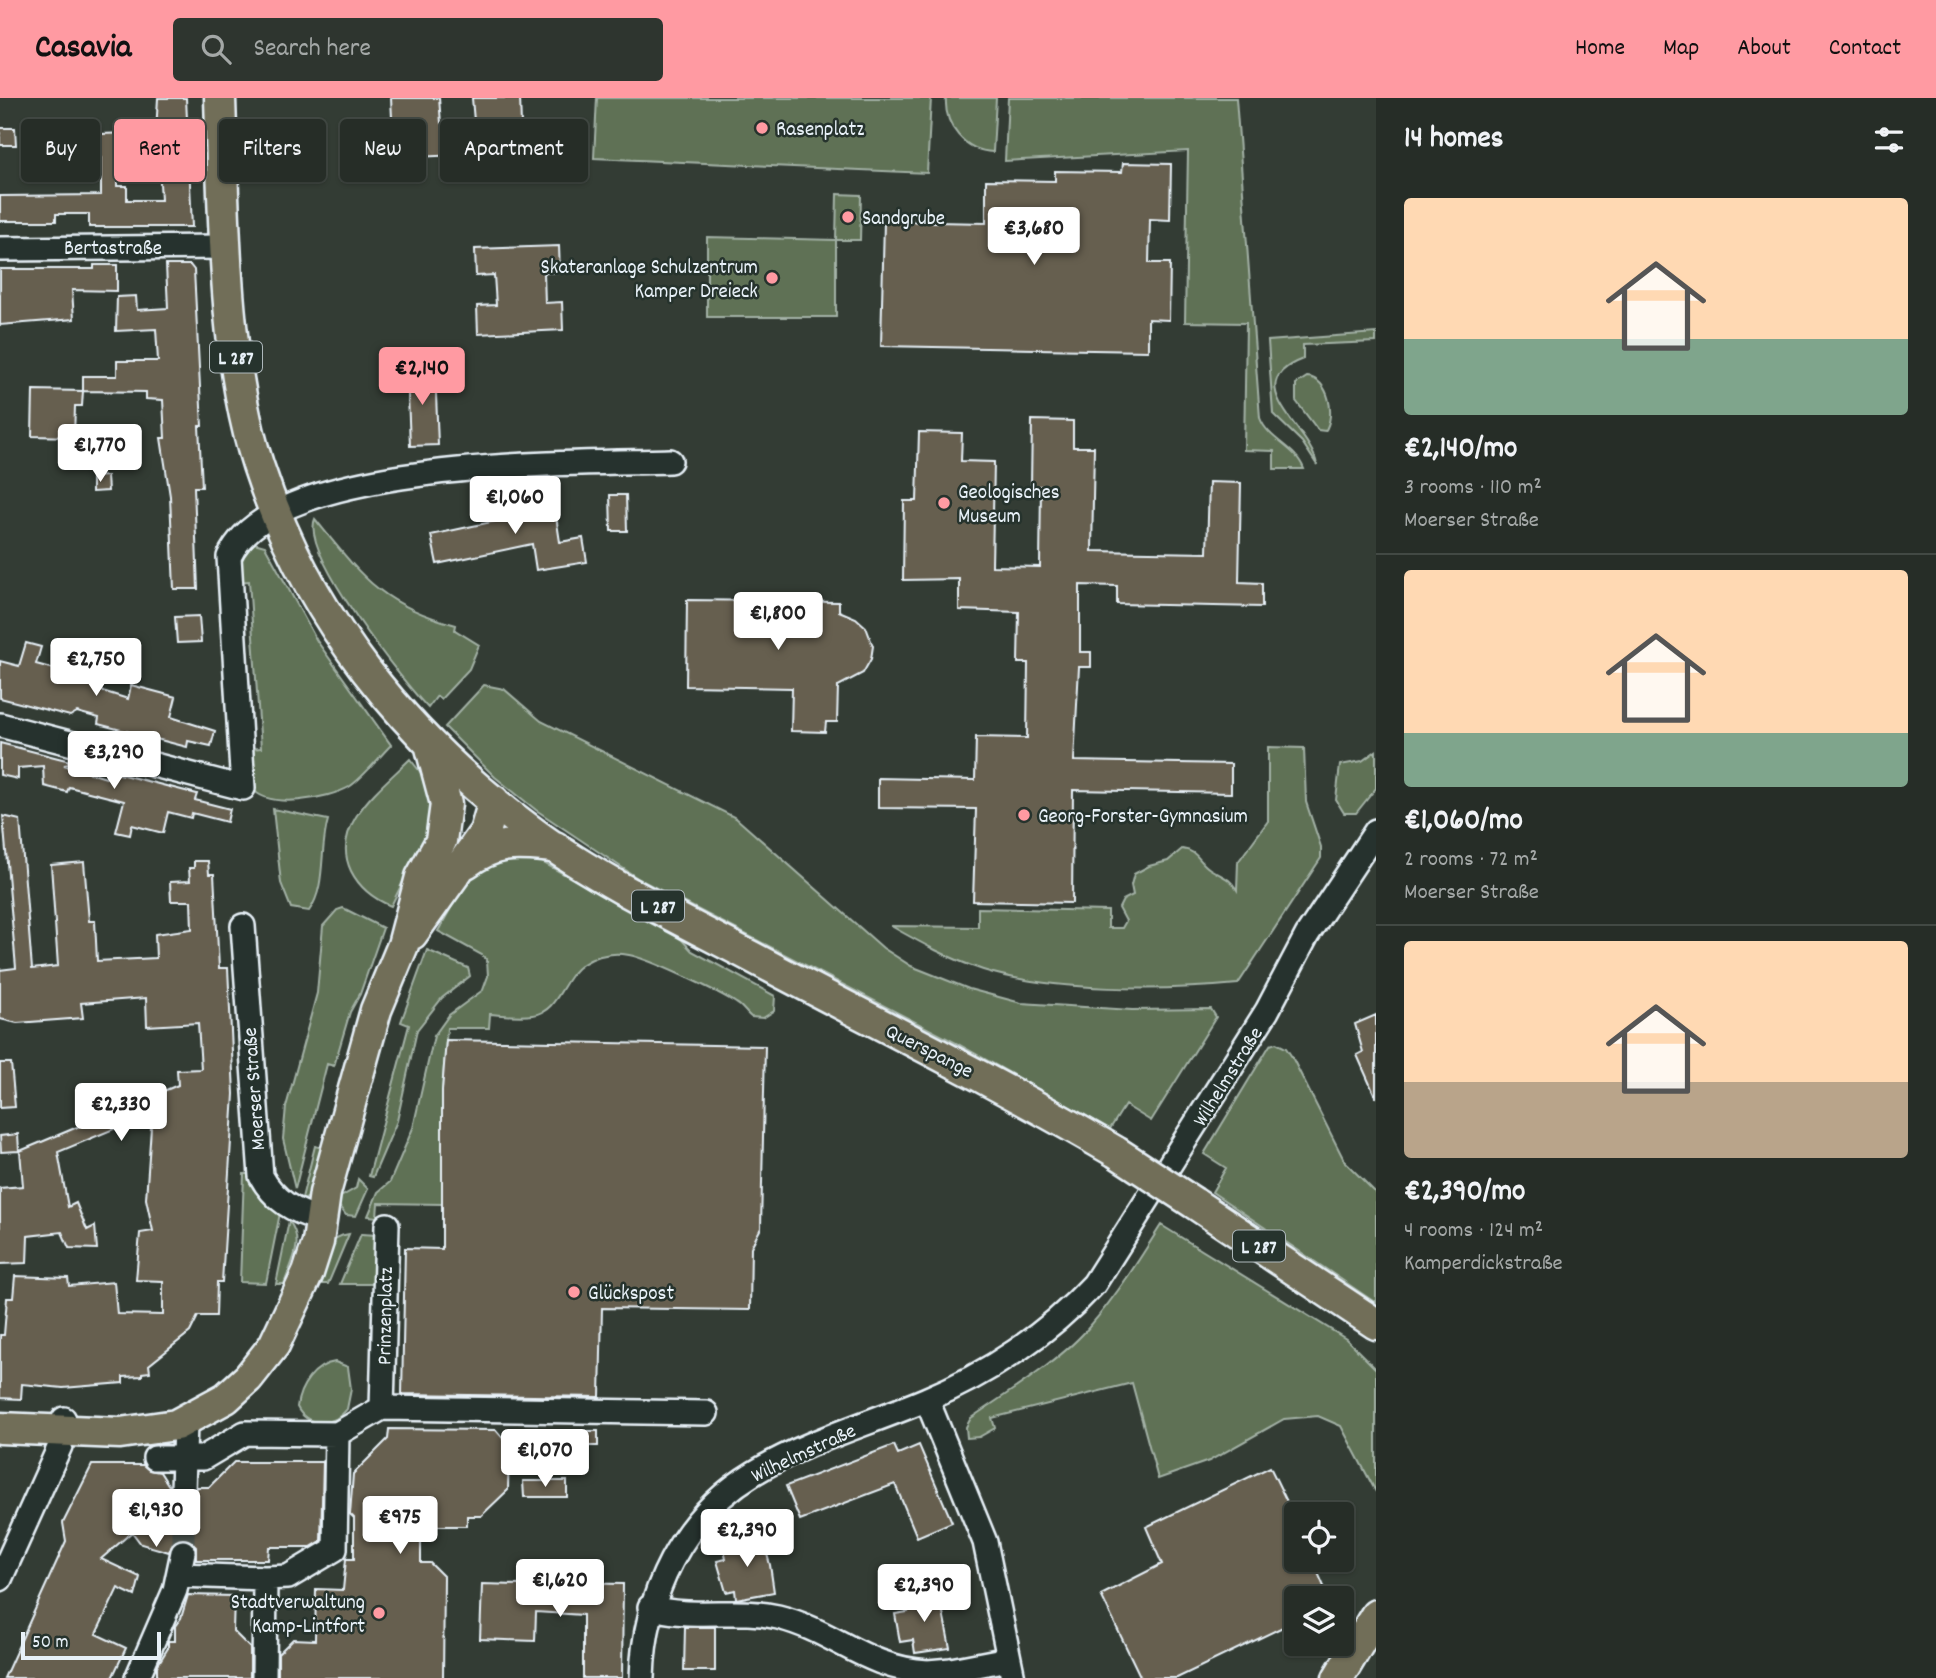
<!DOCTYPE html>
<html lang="en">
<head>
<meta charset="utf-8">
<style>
  body { margin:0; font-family:Dekko,sans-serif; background:#2e352f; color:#f1f3f6; height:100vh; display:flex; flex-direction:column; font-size:26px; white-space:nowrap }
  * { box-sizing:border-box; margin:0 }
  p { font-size:23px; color:#a4a8a7 }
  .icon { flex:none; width:38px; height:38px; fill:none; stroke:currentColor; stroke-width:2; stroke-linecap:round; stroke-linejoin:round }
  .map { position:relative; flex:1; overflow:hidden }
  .side { display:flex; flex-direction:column; background:#262d27; width:560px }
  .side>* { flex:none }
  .hud { position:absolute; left:21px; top:21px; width:665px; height:63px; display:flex; gap:14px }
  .fabs { position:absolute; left:1284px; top:1404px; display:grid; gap:14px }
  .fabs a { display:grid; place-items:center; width:70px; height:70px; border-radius:7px; background:#262d27; box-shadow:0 2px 5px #0004,0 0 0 2px #424944; font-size:35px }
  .scale { position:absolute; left:21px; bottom:18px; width:140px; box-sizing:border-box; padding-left:7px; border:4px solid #e8f1f8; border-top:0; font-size:19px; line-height:24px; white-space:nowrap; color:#e8f1f8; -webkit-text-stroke:5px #26332d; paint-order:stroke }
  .price { position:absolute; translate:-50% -60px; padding:0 16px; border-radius:7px; background:#fff; color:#222; font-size:23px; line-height:46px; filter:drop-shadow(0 2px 4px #0008) }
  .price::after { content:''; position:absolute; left:50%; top:42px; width:21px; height:16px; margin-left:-10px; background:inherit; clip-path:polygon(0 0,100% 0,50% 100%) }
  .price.selected { background:#ff9aa2; color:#111 }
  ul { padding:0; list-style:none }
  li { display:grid; align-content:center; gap:14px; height:371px; padding:0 28px }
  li+li { border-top:2px solid #424944 }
  li span { display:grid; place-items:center; height:217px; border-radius:7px; color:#555 }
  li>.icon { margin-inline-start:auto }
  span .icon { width:126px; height:126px; fill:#fffc; stroke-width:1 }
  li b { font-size:30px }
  h2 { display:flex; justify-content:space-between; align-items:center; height:84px; padding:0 28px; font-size:30px }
  .tag { padding:0 24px; border-radius:7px; background:#262d27; box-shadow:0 2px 5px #0004,0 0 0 2px #424944; font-size:24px; line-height:63px }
  .tag.selected { background:#ff9aa2; color:#111 }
  header { display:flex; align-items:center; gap:42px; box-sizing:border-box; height:98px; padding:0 35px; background:#ff9aa2; color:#111 }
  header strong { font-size:33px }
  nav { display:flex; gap:38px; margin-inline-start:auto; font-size:24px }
  .search { width:490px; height:63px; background:#2e352f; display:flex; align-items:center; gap:18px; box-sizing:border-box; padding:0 24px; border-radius:7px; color:#a4a8a7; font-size:26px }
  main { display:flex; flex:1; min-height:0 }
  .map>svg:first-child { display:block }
  .green { fill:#5e7154; stroke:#a3b1a6; stroke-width:2 }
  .building { fill:#665f4f; stroke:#e8f1f8; stroke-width:2; fill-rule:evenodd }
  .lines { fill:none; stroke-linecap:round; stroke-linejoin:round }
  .minor-tunnel { stroke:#4e5751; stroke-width:23; stroke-dasharray:23 11; stroke-linecap:butt }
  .minor-casing { stroke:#e8f1f8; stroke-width:28 }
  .major-casing { stroke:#e8f1f8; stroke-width:35 }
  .minor { stroke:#26332d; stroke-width:23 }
  .major { stroke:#716e59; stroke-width:30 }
  .major-bridge-casing { stroke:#e8f1f8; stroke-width:35; stroke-linecap:butt }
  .major-bridge { stroke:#716e59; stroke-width:30 }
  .poi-dot { fill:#ff9aa2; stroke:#26332d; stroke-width:2.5 }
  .labels { text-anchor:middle; stroke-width:5; stroke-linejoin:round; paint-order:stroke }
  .shield { fill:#26332d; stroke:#aeb8bb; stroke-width:2 }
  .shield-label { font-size:19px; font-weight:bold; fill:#e8f1f8 }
  .poi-label { font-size:21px; fill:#e8f1f8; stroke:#26332d; text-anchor:start }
  .street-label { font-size:21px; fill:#e8f1f8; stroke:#26332d }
</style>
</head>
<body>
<header>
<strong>Casavia</strong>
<div class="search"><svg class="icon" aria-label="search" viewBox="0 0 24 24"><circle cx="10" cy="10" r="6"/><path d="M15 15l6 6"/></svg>Search here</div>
<nav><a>Home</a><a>Map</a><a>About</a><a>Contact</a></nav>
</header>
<main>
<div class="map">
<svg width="1376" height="1580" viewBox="0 0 1376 1580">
  <rect width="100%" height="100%" fill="#333c34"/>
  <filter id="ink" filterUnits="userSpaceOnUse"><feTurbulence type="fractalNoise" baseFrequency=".0143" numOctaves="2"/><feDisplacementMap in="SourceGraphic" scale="14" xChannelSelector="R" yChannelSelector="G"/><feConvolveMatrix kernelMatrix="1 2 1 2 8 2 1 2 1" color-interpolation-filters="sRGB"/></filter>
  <g filter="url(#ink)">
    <path class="green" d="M 597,0 L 931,0 L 927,75 L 594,60 Z
      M 946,0 L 996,0 L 993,54 C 965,53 944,28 946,0 Z
      M 1008,0 L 1236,0 L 1260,320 C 1268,342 1296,349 1304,371 L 1274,371 L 1274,353 L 1244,352 L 1246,225 L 1185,224 L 1188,53 L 1005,63 Z
      M 837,96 L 861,97 L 860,142 L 836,142 L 836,219 L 707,219 L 707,139 L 836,142 Z
      M 1376,235 L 1376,244 L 1303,247 L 1303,261 C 1236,286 1311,330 1317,367 L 1302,344 L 1273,316 L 1268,243 Z
      M 1307,279 C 1329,280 1336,318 1325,333 L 1318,332 L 1296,303 L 1296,286 Z
      M 315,421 C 362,479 381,507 456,527 L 455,532 L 479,547 L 469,571 L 441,601 L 437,598 L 428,610 C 402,583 300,454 315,421 Z
      M 254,445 L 265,448 L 317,543 L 391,647 C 378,660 364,679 349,689 C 328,701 268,712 252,690 L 249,651 L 261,650 L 249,483 L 238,484 L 237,467 Z
      M 484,587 L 504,591 L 541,623 L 736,720 L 883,850 L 911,868 L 969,891 L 1021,905 L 1132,912 L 1211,911 L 1216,919 L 1151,1023 L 1125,1007 L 1110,1031 L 956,945 L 639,781 L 536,712 L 495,679 L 445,629 Z
      M 1268,649 L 1304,650 L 1306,704 L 1321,749 L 1321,760 L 1238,886 C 1164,893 1053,894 983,872 C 950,861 921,845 891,828 L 978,829 L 978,810 L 1108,813 L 1108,830 L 1122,830 L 1126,823 L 1119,810 L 1123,802 L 1133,797 L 1131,787 L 1134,776 L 1149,768 L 1168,763 L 1182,751 C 1199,753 1198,764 1210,771 C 1223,779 1229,779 1237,792 L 1238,764 L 1268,723 Z
      M 1376,653 L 1376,690 L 1356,715 L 1344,715 L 1336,702 L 1340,667 L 1362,663 Z
      M 410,661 L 433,690 L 429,731 L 391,808 C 374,801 359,789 351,773 C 329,727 382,689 410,661 Z
      M 273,711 L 328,722 C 319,751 327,788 309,813 L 291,810 L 281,785 Z
      M 531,758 L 650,823 L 682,842 L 692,853 L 775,898 L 774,913 L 763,920 L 751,919 C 746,915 742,908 736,905 C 720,894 647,860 629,857 C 613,854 597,857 583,866 C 562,879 559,914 533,917 C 519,919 504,917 490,916 L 489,930 L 447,930 L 442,992 L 443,1106 L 378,1105 L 377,1119 L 368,1118 L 378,1094 L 390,1084 L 413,1030 L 434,938 L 449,917 L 483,892 L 488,878 L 487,862 L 482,857 L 438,833 L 469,778 L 480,766 Z
      M 343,810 L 383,830 L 360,896 L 350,914 L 334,968 L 327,966 L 295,1091 L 283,1041 L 286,1009 L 317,895 L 323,828 L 337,812 Z
      M 427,852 L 468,870 L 470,878 L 442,900 L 417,932 L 397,1023 L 373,1079 L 369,1078 L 409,927 L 401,924 Z
      M 1276,945 L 1286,950 L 1292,959 L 1345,1064 L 1376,1095 L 1376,1205 L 1212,1094 L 1226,1070 L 1204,1056 L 1270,947 Z
      M 315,1048 L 323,1050 L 311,1097 L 301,1104 Z
      M 244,1076 L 253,1076 L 280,1115 L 266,1185 L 240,1184 Z
      M 358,1081 L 368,1091 L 356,1118 L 346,1117 L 339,1108 L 339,1100 L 356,1090 Z
      M 289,1123 C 305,1144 292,1163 284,1186 L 276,1186 Z
      M 1161,1127 L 1346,1241 L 1376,1271 L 1376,1394 L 1341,1328 L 1318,1318 L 1284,1321 L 1209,1363 L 1158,1381 L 1132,1285 L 992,1320 L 995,1330 L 979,1339 L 967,1340 L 966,1329 L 971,1320 C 1007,1295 1062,1262 1090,1228 C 1117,1197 1139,1162 1161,1127 Z
      M 349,1136 L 328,1186 L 312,1186 C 320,1164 323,1139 349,1136 Z
      M 361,1136 L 377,1137 L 376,1186 L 340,1186 Z
      M 335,1264 L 348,1269 L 351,1291 L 347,1311 C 333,1329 307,1329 297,1309 C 299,1289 314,1267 335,1264 Z"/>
    <path class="building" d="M 158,0 L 186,0 L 192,129 L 89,129 L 89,116 L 56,116 L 56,123 L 0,123 L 0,98 L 101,97 L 101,36 L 156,34 ZM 158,52 L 161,102 L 127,102 L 127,88 L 117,88 L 117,54 Z
      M 391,0 L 439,0 L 441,25 L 474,23 L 472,0 L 520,0 L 522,54 L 394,60 Z
      M 0,30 L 15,30 L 16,47 L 0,47 Z
      M 1123,65 L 1171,66 L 1170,122 L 1150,121 L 1149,165 L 1170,165 L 1169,222 L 1148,221 L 1148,253 L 881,248 L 884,123 L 986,125 L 986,82 L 1055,83 L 1055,73 L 1122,74 Z
      M 559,148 L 560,174 L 544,175 L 545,205 L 562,204 L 563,232 L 478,236 L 477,208 L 496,207 L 494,177 L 476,178 L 475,151 Z
      M 94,167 L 117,167 L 117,193 L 72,192 L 74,221 L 0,227 L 0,171 L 94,171 Z
      M 166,167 L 190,167 L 194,172 L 202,328 L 199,328 L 202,389 L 194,389 L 198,491 L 174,491 L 170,398 L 161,340 L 165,340 L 163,302 L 146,301 L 146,294 L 83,293 L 83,278 L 117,278 L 117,263 L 158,263 L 156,231 L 116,233 L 117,199 L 136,198 L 137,212 L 168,210 Z
      M 435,270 L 438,347 L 410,348 L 407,271 Z
      M 33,292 L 83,293 L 82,308 L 75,308 L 74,339 L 32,338 Z
      M 1032,322 L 1073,323 L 1073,349 L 1094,349 L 1092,453 L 1207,455 L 1209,384 L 1241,385 L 1239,484 L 1262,485 L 1262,509 L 1117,506 L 1117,488 L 1080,487 L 1080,554 L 1091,554 L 1091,569 L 1079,569 L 1074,663 L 1231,666 L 1231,695 L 1073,692 L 1072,805 L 973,803 L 976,711 L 878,710 L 878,680 L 975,682 L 976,639 L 1027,640 L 1028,565 L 1018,565 L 1019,514 L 959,512 L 959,481 L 903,482 L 904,403 L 917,403 L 919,334 L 962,335 L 961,363 L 994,364 L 992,468 L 1040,469 L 1041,388 L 1031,388 Z
      M 107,378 L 108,393 L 92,394 L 92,379 Z
      M 552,392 L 560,444 L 583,440 L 587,464 L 536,472 L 532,446 L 437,466 L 431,437 L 510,420 L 508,409 L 525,406 L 524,396 Z
      M 610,397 L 626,397 L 627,433 L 611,433 Z
      M 687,502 L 839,504 L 839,513 L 856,520 L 866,529 L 873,548 L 871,561 L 863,575 L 838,588 L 837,624 L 826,624 L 825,634 L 791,633 L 792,590 L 686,588 Z
      M 199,518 L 201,544 L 177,545 L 175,519 Z
      M 26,545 L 41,549 L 36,566 L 77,577 L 85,547 L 107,553 L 96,591 L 128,601 L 131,587 L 176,599 L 171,619 L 215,633 L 211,648 L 188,643 L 187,649 L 98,626 L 99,620 L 77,614 L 70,618 L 0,600 L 0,563 L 19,568 Z
      M 0,645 L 70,663 L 70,666 L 64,667 L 106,680 L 108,673 L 197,696 L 195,702 L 230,711 L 227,724 L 192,715 L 191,720 L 168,714 L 163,735 L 132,727 L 130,737 L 116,734 L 124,703 L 69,689 L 67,694 L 44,688 L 43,668 L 18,670 L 18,681 L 0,677 Z
      M 3,718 L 20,722 L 32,871 L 58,868 L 51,767 L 84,764 L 89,823 L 95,823 L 97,863 L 156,860 L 155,836 L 192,831 L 191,803 L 171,803 L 170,784 L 190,783 L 189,770 L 194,770 L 194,763 L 208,763 L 209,776 L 214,776 L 219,870 L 228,870 L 234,996 L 222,1184 L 217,1184 L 216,1218 L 198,1218 L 190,1234 L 149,1267 L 150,1274 L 142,1275 L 142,1278 L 123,1279 L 123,1285 L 63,1290 L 22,1286 L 21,1301 L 0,1300 L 0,1237 L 4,1237 L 7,1200 L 13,1200 L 15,1178 L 68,1180 L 69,1188 L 114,1184 L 117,1216 L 163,1217 L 163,1183 L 136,1182 L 140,1135 L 153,1133 L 146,1101 L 152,1015 L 58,1054 L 68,1109 L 76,1105 L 87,1132 L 95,1128 L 97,1151 L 69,1150 L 62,1134 L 28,1138 L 27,1165 L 0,1166 L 0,1090 L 23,1088 L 20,1053 L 178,987 L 177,972 L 201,971 L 198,925 L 147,928 L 146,900 L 81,905 L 83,920 L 17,925 L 0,921 L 0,872 L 16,870 Z
      M 1376,917 L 1376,1000 L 1357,957 L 1363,954 L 1355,926 Z
      M 446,942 L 765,948 L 761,1130 L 751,1149 L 750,1212 L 602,1210 L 600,1299 L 402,1296 L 405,1150 L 442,1151 L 442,993 Z
      M 0,965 L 11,965 L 15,1009 L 0,1010 Z
      M 18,1036 L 19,1053 L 1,1054 L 0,1038 Z
      M 389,1331 L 496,1332 L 509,1347 L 508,1392 L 481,1418 L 467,1418 L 467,1428 L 421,1428 L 421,1465 L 430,1465 L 444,1479 L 443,1580 L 278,1580 L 278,1556 L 293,1541 L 315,1542 L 316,1491 L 343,1492 L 346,1461 L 354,1461 L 354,1420 L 350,1416 L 353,1376 L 388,1341 Z
      M 555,1333 L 598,1333 L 598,1348 L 554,1348 Z
      M 894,1347 L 898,1356 L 919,1347 L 952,1424 L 917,1439 L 895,1386 L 800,1422 L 786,1388 Z
      M 234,1364 L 323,1364 L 321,1443 L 311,1449 L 269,1449 L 268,1462 L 196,1462 L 196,1449 L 187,1441 L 173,1444 L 169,1454 L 141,1446 L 132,1434 L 101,1461 L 140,1479 L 135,1498 L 118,1490 L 96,1536 L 126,1550 L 112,1580 L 4,1580 L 66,1443 L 63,1425 L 92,1367 L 143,1367 L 149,1372 L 160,1374 L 169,1388 L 171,1400 L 183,1407 L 194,1401 L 197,1389 L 209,1389 Z
      M 1270,1369 L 1297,1424 L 1297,1461 L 1312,1461 L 1329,1500 L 1297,1500 L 1297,1512 L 1286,1518 L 1289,1526 L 1177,1580 L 1141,1580 L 1101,1497 L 1162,1466 L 1146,1429 Z
      M 523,1383 L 567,1383 L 567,1399 L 524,1399 Z
      M 762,1438 L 770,1467 L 774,1494 L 736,1501 L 735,1492 L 726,1494 L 717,1463 L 726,1461 L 724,1450 Z
      M 563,1485 L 623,1486 L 622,1580 L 583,1580 L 583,1517 L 536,1514 L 535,1543 L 480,1541 L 482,1486 L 563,1488 Z
      M 939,1494 L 950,1550 L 915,1555 L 913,1542 L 900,1544 L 895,1516 L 908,1514 L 905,1501 Z
      M 188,1497 L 234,1498 L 233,1533 L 250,1550 L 250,1580 L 157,1580 L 157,1568 L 168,1550 L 168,1543 L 175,1543 L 175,1528 L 181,1520 Z
      M 685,1529 L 715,1529 L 715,1573 L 684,1573 Z"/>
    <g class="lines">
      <path class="minor-tunnel" d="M 183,1454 L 183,1393"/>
      <g class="minor-casing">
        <path id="minor" d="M 0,151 L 226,149
          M 0,627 L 243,690 L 229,459 C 273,360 575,366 670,363
          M 243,828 L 261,1078 C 274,1102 294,1114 320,1121
          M 927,1302 L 985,1444 L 1013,1580
          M 382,1310 L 387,1127
          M 155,1360 L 203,1360 L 245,1335 L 337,1336 L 382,1310 L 706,1315
          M 183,1393 L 185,1324
          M 179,1477 L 265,1480
          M 0,1481 L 60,1348 L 64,1321
          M 650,1509 C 692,1522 736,1509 778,1519 C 835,1533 864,1570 928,1574 L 928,1580
          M 928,1574 L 951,1572 L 1008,1561
          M 137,1580 L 175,1492 L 183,1454
          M 264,1580 L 265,1480 L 288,1479 L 335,1451 L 337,1336
          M 642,1580 C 644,1497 681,1419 754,1375 C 807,1343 868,1326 925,1302 C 988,1276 1048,1236 1094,1186 L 1267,913 L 1307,837 L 1376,733"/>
      </g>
      <g class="major-casing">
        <path id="major" d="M 220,0 C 224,114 223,259 258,367 C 307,519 406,641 534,735 C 596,781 681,822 750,858 C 872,923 997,984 1116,1054
          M 466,765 C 498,742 517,746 555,749
          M 412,836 L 485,734 L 494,703
          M 1194,1105 L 1376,1226
          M 0,1330 L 120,1335 L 176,1327 L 226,1300 L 248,1280 L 274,1247 L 308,1175 L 318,1144 L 325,1095 L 376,912 L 403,847 L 421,779 L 441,743 L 446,706 L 430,646
          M 1338,1580 L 1376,1517"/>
      </g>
      <use href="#minor" class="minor"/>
      <use href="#major" class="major"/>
      <g class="major-bridge-casing">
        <path id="major-bridge" d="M 1116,1054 L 1194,1105"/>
      </g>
      <use href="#major-bridge" class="major-bridge"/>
    </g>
  </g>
  <g class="poi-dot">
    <circle cx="762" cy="30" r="7"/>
    <circle cx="848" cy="119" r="7"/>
    <circle cx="772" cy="180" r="7"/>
    <circle cx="944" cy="405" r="7"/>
    <circle cx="1024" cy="717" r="7"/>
    <circle cx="574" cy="1194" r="7"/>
    <circle cx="379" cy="1515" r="7"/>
  </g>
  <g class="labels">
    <g class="shield">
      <rect x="210" y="243.5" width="52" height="31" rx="5"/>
      <rect x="632" y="792.5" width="52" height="31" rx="5"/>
      <rect x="1233" y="1132.5" width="52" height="31" rx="5"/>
    </g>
    <g class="shield-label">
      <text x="236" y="266">L 287</text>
      <text x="658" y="815">L 287</text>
      <text x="1259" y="1155">L 287</text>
    </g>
    <g class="poi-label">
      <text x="776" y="37">Rasenplatz</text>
      <text x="862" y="126">Sandgrube</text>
      <text x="758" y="175" text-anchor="end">Skateranlage Schulzentrum<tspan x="758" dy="24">Kamper Dreieck</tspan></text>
      <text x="958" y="400">Geologisches<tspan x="958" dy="24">Museum</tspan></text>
      <text x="1038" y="724">Georg-Forster-Gymnasium</text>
      <text x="588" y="1201">Glückspost</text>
      <text x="365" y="1510" text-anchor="end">Stadtverwaltung<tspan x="365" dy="24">Kamp-Lintfort</tspan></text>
    </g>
    <g class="street-label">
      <text x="113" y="156">Bertastraße</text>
      <text transform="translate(930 952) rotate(27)" y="7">Querspange</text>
      <text transform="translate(1227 978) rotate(-58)" y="7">Wilhelmstraße</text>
      <text transform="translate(253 991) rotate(-94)" y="7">Moerser Straße</text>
      <text transform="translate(384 1218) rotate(-89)" y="7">Prinzenplatz</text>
      <text transform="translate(803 1354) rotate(-25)" y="7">Wilhelmstraße</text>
    </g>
  </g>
</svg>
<div class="fabs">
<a><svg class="icon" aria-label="locate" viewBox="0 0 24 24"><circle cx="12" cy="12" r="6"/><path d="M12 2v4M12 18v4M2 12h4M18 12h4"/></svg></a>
<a><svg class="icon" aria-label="layers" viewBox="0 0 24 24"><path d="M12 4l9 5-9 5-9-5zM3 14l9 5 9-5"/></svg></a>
</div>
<div class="scale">50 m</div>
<b class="price" style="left:1034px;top:169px">€3,680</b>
<b class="price selected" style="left:422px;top:309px">€2,140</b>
<b class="price" style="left:100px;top:386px">€1,770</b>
<b class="price" style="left:515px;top:438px">€1,060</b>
<b class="price" style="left:778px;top:554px">€1,800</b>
<b class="price" style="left:96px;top:600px">€2,750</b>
<b class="price" style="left:114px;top:693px">€3,290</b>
<b class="price" style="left:121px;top:1045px">€2,330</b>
<b class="price" style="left:545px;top:1391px">€1,070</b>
<b class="price" style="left:156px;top:1451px">€1,930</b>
<b class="price" style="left:400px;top:1458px">€975</b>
<b class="price" style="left:747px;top:1471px">€2,390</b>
<b class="price" style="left:560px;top:1521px">€1,620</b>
<b class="price" style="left:924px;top:1526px">€2,390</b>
<div class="hud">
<a class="tag">Buy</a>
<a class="tag selected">Rent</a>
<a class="tag">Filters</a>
<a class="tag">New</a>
<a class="tag">Apartment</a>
</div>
</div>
<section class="side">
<h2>14 homes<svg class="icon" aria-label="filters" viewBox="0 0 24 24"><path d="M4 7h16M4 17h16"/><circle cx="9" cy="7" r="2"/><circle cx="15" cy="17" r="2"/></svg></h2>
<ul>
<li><span style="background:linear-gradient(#ffd9b3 65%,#7fa58c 0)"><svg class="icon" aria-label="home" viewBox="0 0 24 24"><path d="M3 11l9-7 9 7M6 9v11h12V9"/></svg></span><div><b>€2,140/mo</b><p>3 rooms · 110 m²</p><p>Moerser Straße</p></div></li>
<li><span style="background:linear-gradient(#ffd9b3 75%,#7fa58c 0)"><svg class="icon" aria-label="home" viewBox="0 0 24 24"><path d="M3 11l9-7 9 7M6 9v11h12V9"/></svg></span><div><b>€1,060/mo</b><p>2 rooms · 72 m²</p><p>Moerser Straße</p></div></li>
<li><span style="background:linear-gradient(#ffd9b3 65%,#b9a48a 0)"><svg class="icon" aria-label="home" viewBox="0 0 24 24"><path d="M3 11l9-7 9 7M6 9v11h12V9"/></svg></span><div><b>€2,390/mo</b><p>4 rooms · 124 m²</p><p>Kamperdickstraße</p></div></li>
</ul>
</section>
</main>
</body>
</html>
